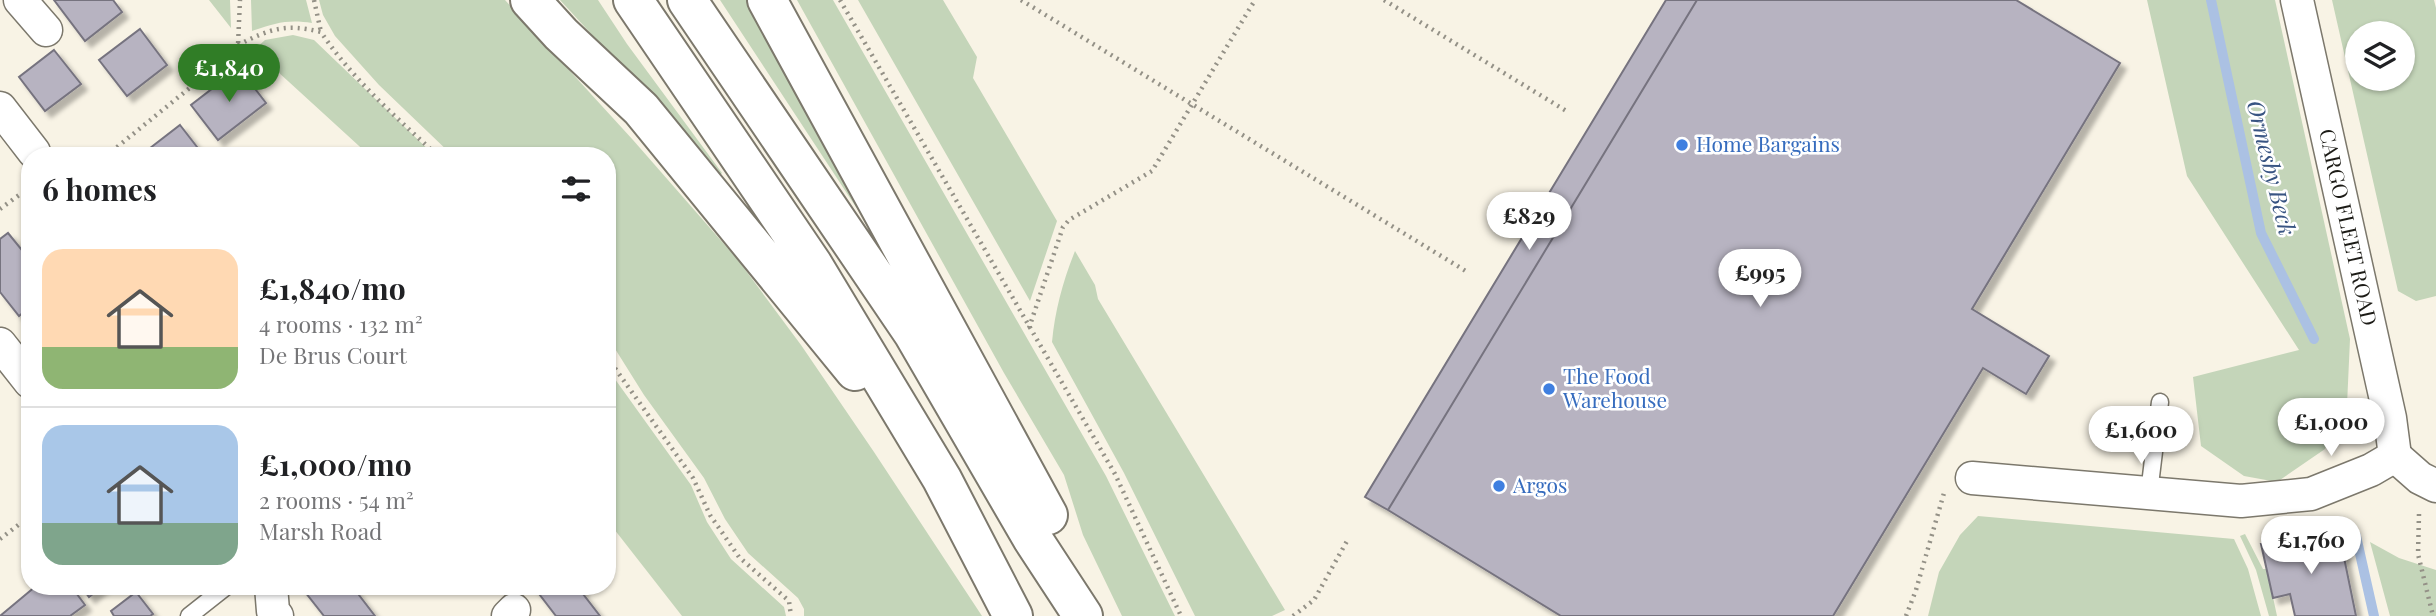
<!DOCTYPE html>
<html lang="en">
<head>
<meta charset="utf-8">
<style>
  body { margin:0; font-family:"Playfair Display",serif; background:#f6f6f6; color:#202124; height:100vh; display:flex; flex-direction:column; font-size:26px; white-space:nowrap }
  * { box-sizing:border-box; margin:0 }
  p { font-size:23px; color:#757577 }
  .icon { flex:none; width:38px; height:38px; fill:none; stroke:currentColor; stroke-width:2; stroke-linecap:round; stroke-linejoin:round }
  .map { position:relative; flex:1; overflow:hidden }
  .side { position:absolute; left:21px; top:147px; width:595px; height:448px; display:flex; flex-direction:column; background:#fff; border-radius:28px; box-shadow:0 2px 5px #0004 }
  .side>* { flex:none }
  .fabs { position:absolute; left:2345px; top:21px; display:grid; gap:14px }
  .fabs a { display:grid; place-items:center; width:70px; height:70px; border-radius:50%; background:#fff; box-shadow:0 2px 5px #0004; font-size:35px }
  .price { position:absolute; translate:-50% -60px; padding:0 16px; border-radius:24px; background:#fff; color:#222; font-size:23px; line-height:46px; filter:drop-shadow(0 2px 4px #0008) }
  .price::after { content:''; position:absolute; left:50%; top:42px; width:21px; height:16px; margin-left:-10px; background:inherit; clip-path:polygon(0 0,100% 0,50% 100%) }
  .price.current { background:#307d26; color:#fff }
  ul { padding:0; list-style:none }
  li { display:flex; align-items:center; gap:21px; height:175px; padding:0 21px }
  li+li { border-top:2px solid #e0e0e0 }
  li span { display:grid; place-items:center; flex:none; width:196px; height:140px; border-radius:21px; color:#555 }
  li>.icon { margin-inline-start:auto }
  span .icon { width:84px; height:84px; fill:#fffc; stroke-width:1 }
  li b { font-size:30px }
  h2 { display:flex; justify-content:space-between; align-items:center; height:84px; padding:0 21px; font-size:30px }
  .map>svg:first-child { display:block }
  .green { fill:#c4d5b9; fill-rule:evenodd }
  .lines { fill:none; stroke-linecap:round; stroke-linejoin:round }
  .stream { stroke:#abc1e3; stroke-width:10 }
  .building { fill:#b7b3c1; stroke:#76737f; stroke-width:2; filter:url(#shadow) }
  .lane-casing { stroke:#7c786c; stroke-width:19 }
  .street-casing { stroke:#7c786c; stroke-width:35 }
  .highway-casing { stroke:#7c786c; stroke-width:42 }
  .path { stroke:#949187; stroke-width:4.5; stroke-dasharray:2 5; stroke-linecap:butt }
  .lane { stroke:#fff; stroke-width:16 }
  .street { stroke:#fff; stroke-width:32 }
  .highway { stroke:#fff; stroke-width:38 }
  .shop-dot { fill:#3f7fe0; stroke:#fff; stroke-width:2.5 }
  .labels { text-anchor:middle; stroke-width:5; stroke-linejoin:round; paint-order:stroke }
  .shop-label { font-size:21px; fill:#366cbe; stroke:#fff; text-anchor:start }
  .street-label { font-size:21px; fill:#1c1b16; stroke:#fff }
  .water-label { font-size:23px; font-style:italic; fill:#385482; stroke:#fff }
</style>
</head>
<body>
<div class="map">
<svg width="2436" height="616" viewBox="0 0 2436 616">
  <defs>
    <filter id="shadow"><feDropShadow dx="6" dy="6" stdDeviation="2" flood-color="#0004"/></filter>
  </defs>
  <rect width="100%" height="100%" fill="#f8f3e5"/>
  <path class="green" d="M 209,0 L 230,0 L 231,28 Z
    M 251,0 L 306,0 L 312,23 C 289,19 274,23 252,31 Z
    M 319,0 L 505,0 L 633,140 L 738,260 L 801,345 L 874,452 L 982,616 L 804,616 L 804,609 L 798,598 L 748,553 L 725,519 L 704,478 L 644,395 L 607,336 L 607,156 L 453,156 L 379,85 L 335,36 L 323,15 Z
    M 560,0 L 598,0 L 627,44 L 722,173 L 716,179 L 641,88 Z
    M 720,0 L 753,0 L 871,230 Z
    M 797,0 L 833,0 L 1106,476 L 1175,616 L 1122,616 L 1083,535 L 1064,475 L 1004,373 Z
    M 858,0 L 943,0 L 977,57 L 973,78 L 1057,221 L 1030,301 Z
    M 2147,0 L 2275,0 L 2350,339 L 2347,405 L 2325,449 L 2277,482 L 2244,476 L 2201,446 L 2193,377 L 2299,350 L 2187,176 Z
    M 2332,0 L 2434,0 L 2436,8 L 2436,296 L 2416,301 L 2398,291 ZM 2357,33 L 2403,33 L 2403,79 L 2357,79 Z
    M 293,35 L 314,40 L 435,156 L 370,156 L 254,50 L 265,40 Z
    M 1075,251 L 1095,285 L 1098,299 L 1285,610 L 1272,616 L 1195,616 L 1124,473 L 1052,342 C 1055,310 1063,281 1075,251 Z
    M 607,368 L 691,485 L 707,522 L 731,559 L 784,607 L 786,616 L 682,616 L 607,520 Z
    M 1978,516 L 2234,539 L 2248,569 L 2261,616 L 1928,616 L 1939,572 L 1960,535 Z
    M 2245,534 L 2263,569 L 2267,569 L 2277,616 L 2269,616 L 2256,570 L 2240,536 Z
    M 2370,542 L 2399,558 L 2436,570 L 2436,616 L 2390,616 Z"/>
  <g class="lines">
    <path class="stream" d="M 2211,0 L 2261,233 L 2314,339
      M 2356,536 L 2374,616"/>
  </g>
  <path class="building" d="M 54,0 L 113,0 L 122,12 L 85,41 Z
    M 1666,0 L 1697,0 L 1388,510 L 1365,497 Z
    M 1697,0 L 2016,0 L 2120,63 L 1972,309 L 2049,356 L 2026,394 L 1983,368 L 1833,616 L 1561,616 L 1388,510 Z
    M 140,29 L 167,65 L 127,96 L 99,60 Z
    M 54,50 L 81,84 L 45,111 L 19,77 Z
    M 239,68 L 266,103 L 218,140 L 191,105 Z
    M 180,125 L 204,156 L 142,156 L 141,155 Z
    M 8,233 L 30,260 L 30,307 L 19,316 L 0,292 L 0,239 Z
    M 2339,533 L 2356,616 L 2295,616 L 2290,594 L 2273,598 L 2261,544 L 2282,545 Z
    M 36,586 L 71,586 L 85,605 L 70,616 L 0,616 Z
    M 81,586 L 103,586 L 89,597 Z
    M 304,586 L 352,586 L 375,616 L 324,616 L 302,588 Z
    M 533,586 L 584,586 L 580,590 L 600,616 L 556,616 Z
    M 136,592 L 153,614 L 150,616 L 114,616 L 111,611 Z"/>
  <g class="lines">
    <g class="lane-casing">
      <path id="lane" d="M 2149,493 L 2160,402
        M 189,616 L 227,586"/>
    </g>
    <g class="street-casing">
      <g id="street">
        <path d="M 20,0 L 46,30"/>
        <path id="s1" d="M 2297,0 L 2390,418 L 2395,456"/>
        <path d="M 0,108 L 34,152"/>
        <path d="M 0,344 L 30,382"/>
        <path d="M 2395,456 L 2420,478 L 2436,486"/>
        <path d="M 1972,478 L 2241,501 L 2311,494 L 2371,470 L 2395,456"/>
        <path d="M 271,586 L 273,611 L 277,616"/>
        <path d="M 508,616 L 514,610"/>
      </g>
    </g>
    <g class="highway-casing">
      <path id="highway" d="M 530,0 L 561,34 L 641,109 L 855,371
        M 633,0 L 813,265 L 942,479 L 1013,616
        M 687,0 L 913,333 L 1032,538 L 1083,616
        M 767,0 L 1048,515"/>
    </g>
    <path class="path" d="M 314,0 L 321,32
      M 840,0 L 1115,474 L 1181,616
      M 1021,0 L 1469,273
      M 1384,0 L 1568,112
      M 238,45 C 270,29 285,23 321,32 C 352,79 397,118 438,156
      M 106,156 L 234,52 L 238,45 L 240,0
      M 0,209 L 30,187
      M 1029,328 L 1063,227 L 1069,220 L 1152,171 L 1255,0
      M 607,357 L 693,478 L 710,515 L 739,557 L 789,601 L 791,616
      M 2419,514 L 2418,554 L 2433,616
      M 0,539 L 30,516
      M 1293,616 L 1314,600 L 1347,541
      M 1906,616 L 1916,590 L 1944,493"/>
    <use href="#lane" class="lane"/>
    <use href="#street" class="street"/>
    <use href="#highway" class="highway"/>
  </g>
  <g class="shop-dot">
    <circle cx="1682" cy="145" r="7"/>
    <circle cx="1549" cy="389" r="7"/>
    <circle cx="1499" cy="486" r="7"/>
  </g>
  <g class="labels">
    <g class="shop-label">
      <text x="1696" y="152">Home Bargains</text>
      <text x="1563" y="384">The Food<tspan x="1563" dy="24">Warehouse</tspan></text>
      <text x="1513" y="493">Argos</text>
    </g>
    <g class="street-label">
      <text dy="7" stroke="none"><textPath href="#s1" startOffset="233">CARGO FLEET ROAD</textPath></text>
    </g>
    <g class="water-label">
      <text transform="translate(2271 168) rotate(76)" y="8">Ormesby Beck</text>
    </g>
  </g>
</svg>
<div class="fabs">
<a><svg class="icon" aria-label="layers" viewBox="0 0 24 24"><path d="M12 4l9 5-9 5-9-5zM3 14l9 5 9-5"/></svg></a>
</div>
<b class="price current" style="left:229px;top:104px">£1,840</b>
<b class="price" style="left:1529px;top:252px">£829</b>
<b class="price" style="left:1760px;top:309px">£995</b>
<b class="price" style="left:2331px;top:458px">£1,000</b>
<b class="price" style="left:2141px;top:466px">£1,600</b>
<b class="price" style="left:2311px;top:576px">£1,760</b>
<section class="side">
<h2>6 homes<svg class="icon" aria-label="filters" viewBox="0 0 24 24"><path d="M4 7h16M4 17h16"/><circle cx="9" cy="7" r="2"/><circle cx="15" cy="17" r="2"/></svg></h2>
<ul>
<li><span style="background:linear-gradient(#ffd9b3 70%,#8fb573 0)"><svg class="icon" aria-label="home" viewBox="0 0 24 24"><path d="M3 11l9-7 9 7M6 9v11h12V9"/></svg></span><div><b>£1,840/mo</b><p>4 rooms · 132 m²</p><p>De Brus Court</p></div></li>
<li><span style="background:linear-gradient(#a9c7e8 70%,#7fa58c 0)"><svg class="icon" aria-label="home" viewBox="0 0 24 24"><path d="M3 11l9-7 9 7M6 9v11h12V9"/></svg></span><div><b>£1,000/mo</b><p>2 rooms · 54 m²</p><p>Marsh Road</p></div></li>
</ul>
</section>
</div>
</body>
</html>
